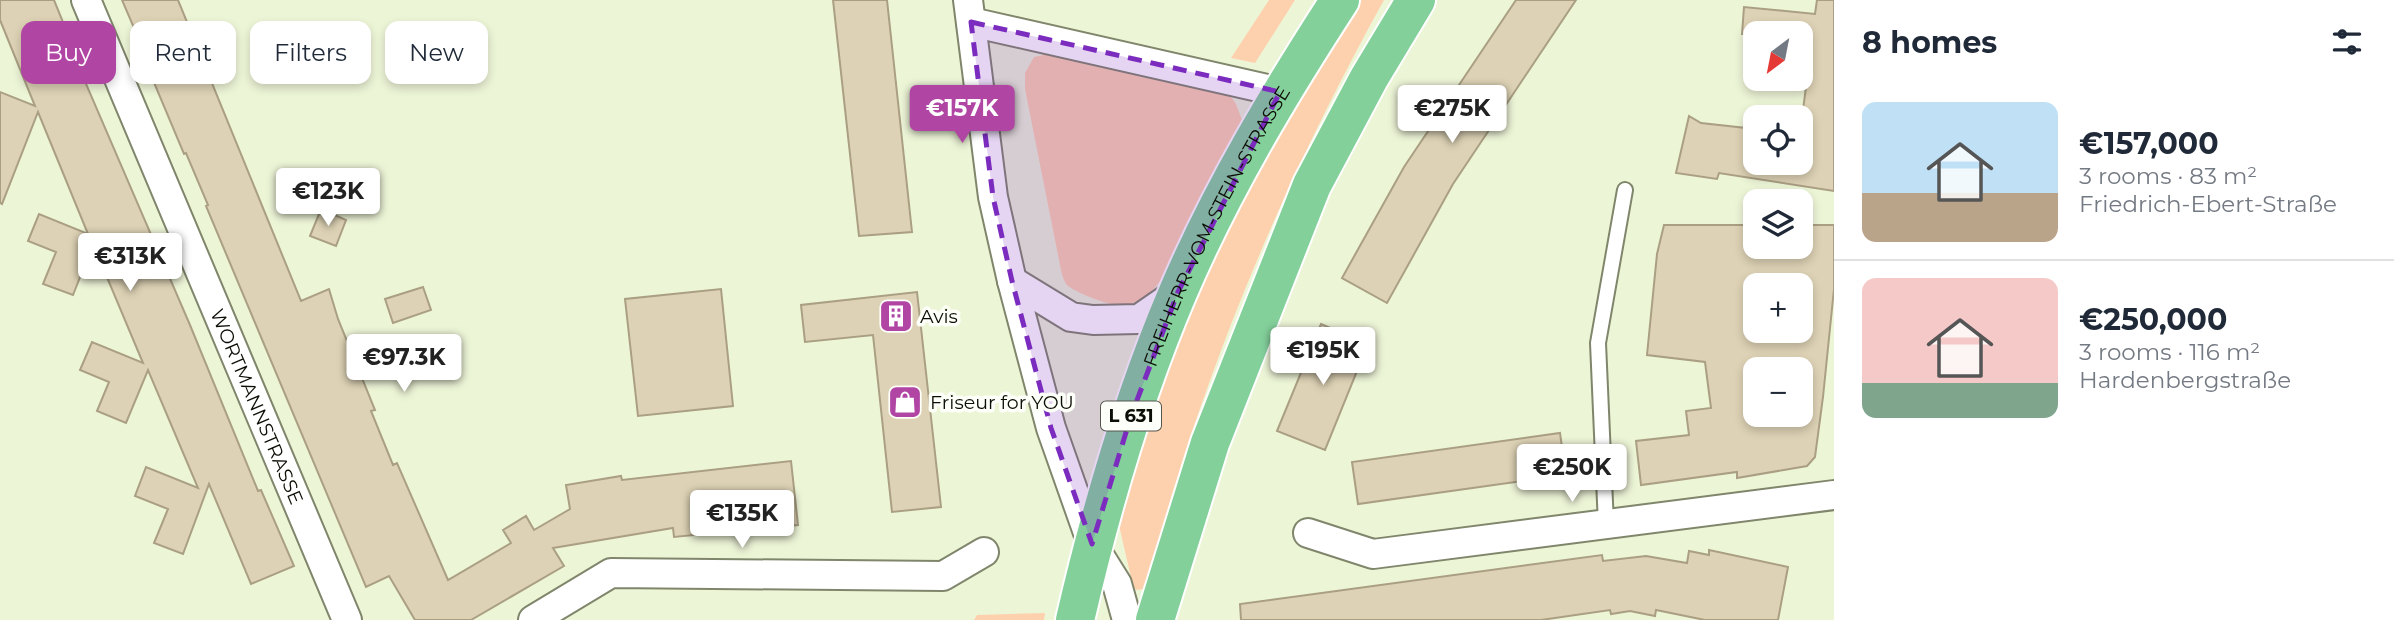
<!DOCTYPE html>
<html lang="en">
<head>
<meta charset="utf-8">
<style>
  body { margin:0; font-family:Montserrat,sans-serif; background:#f2f2f3; color:#1f2937; height:100vh; display:flex; flex-direction:column; font-size:26px; white-space:nowrap }
  * { box-sizing:border-box; margin:0 }
  p { font-size:23px; color:#747a83 }
  .icon { flex:none; width:38px; height:38px; fill:none; stroke:currentColor; stroke-width:2; stroke-linecap:round; stroke-linejoin:round }
  .map { position:relative; flex:1; overflow:hidden }
  .drawer { display:flex; flex-direction:column; background:#fff; width:560px }
  .drawer>* { flex:none }
  .hud { position:absolute; left:21px; top:21px; width:665px; height:63px; display:flex; gap:14px }
  .needle { width:46px; rotate:212deg }
  .controls { position:absolute; left:1743px; top:21px; display:grid; gap:14px }
  .controls a { display:grid; place-items:center; width:70px; height:70px; border-radius:14px; background:#fff; box-shadow:0 4px 10px #0003; font-size:35px }
  .price { position:absolute; translate:-50% -60px; padding:0 16px; border-radius:7px; background:#fff; color:#222; font-size:23px; line-height:46px; filter:drop-shadow(0 2px 4px #0008) }
  .price::after { content:''; position:absolute; left:50%; top:42px; width:21px; height:16px; margin-left:-10px; background:inherit; clip-path:polygon(0 0,100% 0,50% 100%) }
  .price.active { background:#b145a4; color:#fff }
  ul { padding:0; list-style:none }
  li { display:flex; align-items:center; gap:21px; height:175px; padding:0 28px }
  li+li { border-top:2px solid #e0e1e3 }
  li span { display:grid; place-items:center; flex:none; width:196px; height:140px; border-radius:14px; color:#555 }
  li>.icon { margin-inline-start:auto }
  span .icon { width:84px; height:84px; fill:#fffc; stroke-width:1 }
  li b { font-size:30px }
  h2 { display:flex; justify-content:space-between; align-items:center; height:84px; padding:0 28px; font-size:30px }
  .chip { padding:0 24px; border-radius:14px; background:#fff; box-shadow:0 4px 10px #0003; font-size:24px; line-height:63px }
  .chip.active { background:#b145a4; color:#fff }
  main { display:flex; flex:1; min-height:0 }
  .map>svg:first-child { display:block }
  .green { fill:#fdd1ae }
  .building { fill:#ddd2b5; stroke:#aa9f83; stroke-width:2; fill-rule:evenodd }
  .lines { fill:none; stroke-linecap:round; stroke-linejoin:round }
  .lane-casing { stroke:#7f866b; stroke-width:18 }
  .street-casing { stroke:#7f866b; stroke-width:32 }
  .primary-casing { stroke:#fff; stroke-width:42 }
  .lane { stroke:#fff; stroke-width:14 }
  .street { stroke:#fff; stroke-width:28 }
  .primary { stroke:#83d09b; stroke-width:38 }
  .marked { fill:#7b2cbf; fill-opacity:0.2; stroke:#7b2cbf; stroke-width:5; stroke-dasharray:14 9; stroke-linejoin:round }
  .labels { text-anchor:middle; stroke-width:7; stroke-linejoin:round; paint-order:stroke }
  .shield { fill:#fdfff9; stroke:#54564e; stroke-width:2 }
  .shield-label { font-size:18px; font-weight:bold; fill:#0c0e05 }
  .street-label { font-size:19px; fill:#0c0e05; stroke:#fdfff9 }
  .poi-label { font-size:19px; fill:#0c0e05; stroke:#fdfff9; text-anchor:start }
</style>
</head>
<body>
<main>
<div class="map">
<svg width="1834" height="620" viewBox="0 0 1834 620">
  <rect width="100%" height="100%" fill="#edf5d7"/>
  <path class="green" d="M 1269,0 L 1295,0 L 1255,63 L 1231,58 Z
    M 1360,0 L 1384,0 C 1282,184 1199,381 1147,585 L 1144,589 L 1136,590 L 1133,586 L 1118,521 L 1168,367 L 1203,284 L 1255,176 Z
    M 1048,54 L 1227,91 L 1236,104 L 1242,120 L 1164,276 C 1154,290 1142,303 1124,306 C 1114,307 1075,293 1067,285 C 1064,281 1062,275 1061,270 L 1025,89 L 1025,73 L 1034,57 Z
    M 1045,613 L 1044,620 L 974,620 L 977,615 Z"/>
  <path class="building" d="M 0,0 L 54,0 L 82,69 L 80,70 L 190,325 L 258,491 L 261,490 L 294,566 L 251,584 L 209,484 L 183,554 L 154,543 L 168,509 L 135,496 L 146,467 L 198,488 L 148,370 L 126,423 L 97,411 L 109,382 L 80,370 L 92,342 L 143,363 L 93,244 L 73,295 L 43,284 L 56,252 L 28,241 L 39,214 L 88,234 L 38,112 L 2,204 L 0,203 L 0,92 L 35,106 L 0,20 Z
    M 122,0 L 178,0 L 301,301 L 329,289 L 338,319 L 375,410 L 371,411 L 393,465 L 397,463 L 448,580 L 511,543 L 503,530 L 526,516 L 534,530 L 570,509 L 566,485 L 621,476 L 622,480 L 791,461 L 798,525 L 674,537 L 673,528 L 553,548 L 564,566 L 471,620 L 415,620 L 389,576 L 366,587 L 206,206 L 208,205 L 186,153 L 184,154 L 150,73 L 153,72 Z
    M 833,0 L 887,0 L 912,232 L 859,236 Z
    M 1516,0 L 1576,0 L 1453,184 L 1387,303 L 1342,278 L 1404,167 Z
    M 1817,0 L 1834,0 L 1834,191 L 1719,173 L 1717,179 L 1676,173 L 1689,116 L 1701,123 L 1755,129 L 1755,163 L 1801,163 L 1801,125 L 1812,41 L 1801,40 L 1801,33 L 1742,34 L 1744,7 L 1815,14 Z
    M 321,209 L 346,220 L 336,246 L 310,236 Z
    M 1664,225 L 1755,225 L 1755,247 L 1801,247 L 1801,225 L 1834,225 L 1834,289 L 1823,397 L 1815,457 L 1807,466 L 1737,478 L 1737,472 L 1641,485 L 1636,441 L 1689,435 L 1686,411 L 1711,408 L 1705,362 L 1647,355 L 1657,254 ZM 1755,285 L 1801,285 L 1801,331 L 1755,331 ZM 1755,369 L 1801,369 L 1801,415 L 1755,415 Z
    M 423,287 L 431,310 L 393,323 L 385,299 Z
    M 721,289 L 733,406 L 638,416 L 625,299 Z
    M 917,292 L 941,507 L 892,512 L 873,335 L 805,342 L 801,305 Z
    M 1321,324 L 1368,344 L 1325,450 L 1277,431 Z
    M 1560,433 L 1566,475 L 1358,504 L 1352,462 Z
    M 1709,550 L 1788,567 L 1778,620 L 1705,620 L 1656,610 L 1655,616 L 1630,611 L 1611,614 L 1610,610 L 1541,620 L 1241,620 L 1240,604 L 1602,555 L 1603,561 L 1646,556 L 1687,563 L 1689,551 L 1709,555 Z"/>
  <g class="lines">
    <g class="lane-casing">
      <path id="lane" d="M 1606,525 L 1598,343 L 1625,190"/>
    </g>
    <g class="street-casing">
      <g id="street">
        <path id="s1" d="M 86,0 L 347,620"/>
        <path d="M 968,0 L 993,197 L 1012,281 L 1051,428 L 1092,544 L 1117,584 L 1127,620"/>
        <path d="M 971,22 L 1280,92"/>
        <path d="M 1012,281 L 1071,317 L 1093,320 L 1139,319 L 1178,292"/>
        <path d="M 1308,533 L 1373,554 L 1834,495"/>
        <path d="M 533,620 L 611,573 L 943,576 L 984,552"/>
      </g>
    </g>
    <g class="primary-casing">
      <g id="primary">
        <path id="s2" d="M 1075,620 C 1101,508 1133,397 1178,292 C 1222,189 1279,94 1340,0"/>
        <path d="M 1155,620 L 1210,443 L 1312,185 L 1369,78 L 1416,0"/>
      </g>
    </g>
    <use href="#lane" class="lane"/>
    <use href="#street" class="street"/>
    <use href="#primary" class="primary"/>
  </g>
  <path class="marked" d="M 971,22 L 1280,92 L 1178,292 L 1131,416 L 1092,544 L 1051,428 L 1012,281 L 993,197 Z"/>
  <defs>
    <g id="building-square" transform="scale(1.75)"><rect x="-9" y="-9" width="18" height="18" rx="4" fill="#b145a4" stroke="#fdfff9"/><path d="M-4-6H4V6H1V3H-1V6H-4ZM-2.5-4.3h1.7v1.8h-1.7ZM.8-4.3h1.7v1.8H.8ZM-2.5-1h1.7V.8h-1.7ZM.8-1h1.7V.8H.8Z" fill="#fff"/></g>
    <g id="shop-square" transform="scale(1.75)"><rect x="-9" y="-9" width="18" height="18" rx="4" fill="#b145a4" stroke="#fdfff9"/><path d="M-5-2.5h2.3a2.7 3.5 0 0 1 5.4 0H5L5.5 6h-11ZM-1.5-2.5h3a1.5 2.3 0 0 0-3 0Z" fill="#fff"/></g>
  </defs>
  <g fill-rule="evenodd">
    <use href="#building-square" x="896" y="316"/>
    <use href="#shop-square" x="905" y="402"/>
  </g>
  <g class="labels">
    <rect class="shield" x="1101" y="401.5" width="60" height="29" rx="5"/>
    <g class="shield-label">
      <text x="1131" y="422">L 631</text>
    </g>
    <g class="street-label">
      <text dy="7" stroke="none"><textPath href="#s2" startOffset="420">FREIHERR-VOM-STEIN-STRASSE</textPath></text>
      <text dy="7" stroke="none"><textPath href="#s1" startOffset="441">WORTMANNSTRASSE</textPath></text>
    </g>
    <g class="poi-label">
      <text x="920" y="323">Avis</text>
      <text x="930" y="409">Friseur for YOU</text>
    </g>
  </g>
</svg>
<div class="controls">
<a><svg class="needle" viewBox="-14 -14 28 28"><path d="M0-13l5 13h-10z" fill="#e53935"/><path d="M0 13l5-13h-10z" fill="#747a83"/></svg></a>
<a><svg class="icon" aria-label="locate" viewBox="0 0 24 24"><circle cx="12" cy="12" r="6"/><path d="M12 2v4M12 18v4M2 12h4M18 12h4"/></svg></a>
<a><svg class="icon" aria-label="layers" viewBox="0 0 24 24"><path d="M12 4l9 5-9 5-9-5zM3 14l9 5 9-5"/></svg></a>
<a>+</a>
<a>−</a>
</div>
<b class="price active" style="left:962px;top:145px">€157K</b>
<b class="price" style="left:1452px;top:145px">€275K</b>
<b class="price" style="left:328px;top:228px">€123K</b>
<b class="price" style="left:130px;top:293px">€313K</b>
<b class="price" style="left:1323px;top:387px">€195K</b>
<b class="price" style="left:404px;top:394px">€97.3K</b>
<b class="price" style="left:1572px;top:504px">€250K</b>
<b class="price" style="left:742px;top:550px">€135K</b>
<div class="hud">
<a class="chip active">Buy</a>
<a class="chip">Rent</a>
<a class="chip">Filters</a>
<a class="chip">New</a>
</div>
</div>
<section class="drawer">
<h2>8 homes<svg class="icon" aria-label="filters" viewBox="0 0 24 24"><path d="M4 7h16M4 17h16"/><circle cx="9" cy="7" r="2"/><circle cx="15" cy="17" r="2"/></svg></h2>
<ul>
<li><span style="background:linear-gradient(#bfe0f5 65%,#b9a48a 0)"><svg class="icon" aria-label="home" viewBox="0 0 24 24"><path d="M3 11l9-7 9 7M6 9v11h12V9"/></svg></span><div><b>€157,000</b><p>3 rooms · 83 m²</p><p>Friedrich-Ebert-Straße</p></div></li>
<li><span style="background:linear-gradient(#f6c9c9 75%,#7fa58c 0)"><svg class="icon" aria-label="home" viewBox="0 0 24 24"><path d="M3 11l9-7 9 7M6 9v11h12V9"/></svg></span><div><b>€250,000</b><p>3 rooms · 116 m²</p><p>Hardenbergstraße</p></div></li>
</ul>
</section>
</main>
</body>
</html>
